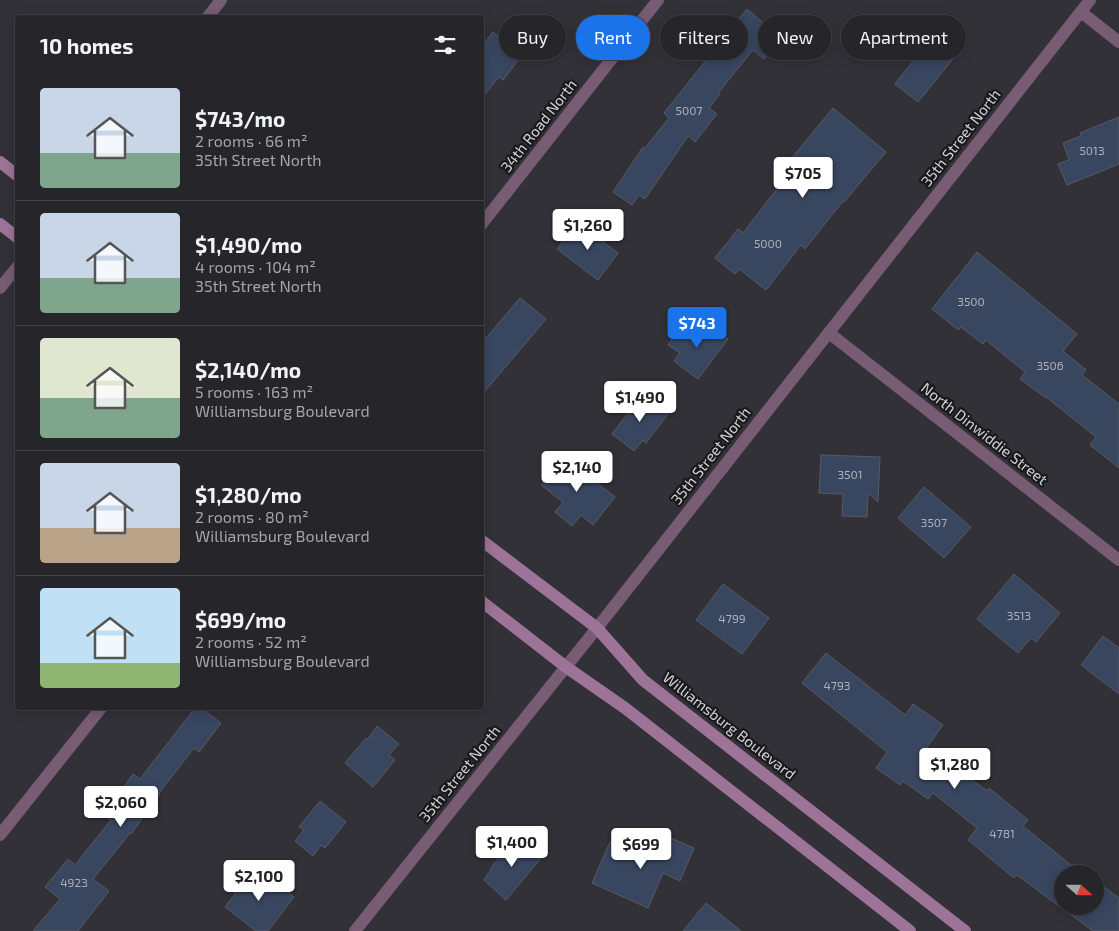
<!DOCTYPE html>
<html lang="en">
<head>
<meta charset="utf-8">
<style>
  body { margin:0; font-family:"Exo 2",sans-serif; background:#323136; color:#f1f3f6; height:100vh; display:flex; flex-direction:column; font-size:19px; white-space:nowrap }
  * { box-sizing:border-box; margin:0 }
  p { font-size:16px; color:#a4a5a8 }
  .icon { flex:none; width:28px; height:28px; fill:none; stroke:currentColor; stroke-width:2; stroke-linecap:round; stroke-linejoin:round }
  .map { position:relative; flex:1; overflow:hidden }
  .sheet { position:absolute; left:15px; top:15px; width:469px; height:695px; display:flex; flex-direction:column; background:#26252a; border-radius:5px; box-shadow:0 2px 12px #0003,0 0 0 1px #424247 }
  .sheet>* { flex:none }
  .hud { position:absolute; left:499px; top:15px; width:475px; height:45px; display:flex; gap:10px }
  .needle { width:32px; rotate:111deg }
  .fabs { position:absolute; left:1054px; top:865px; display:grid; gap:10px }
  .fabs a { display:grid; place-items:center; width:50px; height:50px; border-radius:50%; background:#26252a; box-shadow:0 2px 12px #0003,0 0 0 1px #424247; font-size:25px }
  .price { position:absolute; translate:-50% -42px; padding:0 11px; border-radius:5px; background:#fff; color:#222; font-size:16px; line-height:32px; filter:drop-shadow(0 1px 2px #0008) }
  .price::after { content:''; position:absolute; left:50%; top:30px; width:15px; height:11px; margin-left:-8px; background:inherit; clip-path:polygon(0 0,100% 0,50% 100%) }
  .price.active { background:#1a73e8; color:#fff }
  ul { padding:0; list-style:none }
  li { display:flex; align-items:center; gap:15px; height:125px; padding:0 25px }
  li+li { border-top:1px solid #424247 }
  li span { display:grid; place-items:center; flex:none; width:140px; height:100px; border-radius:5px; color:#555 }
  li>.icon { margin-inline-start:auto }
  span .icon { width:60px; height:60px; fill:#fffc; stroke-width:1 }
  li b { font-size:21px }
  h2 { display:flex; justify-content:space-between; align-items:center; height:60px; padding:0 25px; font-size:21px }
  .tag { padding:0 18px; border-radius:22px; background:#26252a; box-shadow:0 2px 12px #0003,0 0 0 1px #424247; font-size:18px; line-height:45px }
  .tag.active { background:#1a73e8; color:#fff }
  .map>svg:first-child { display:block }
  .building { fill:#394660; stroke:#575a61 }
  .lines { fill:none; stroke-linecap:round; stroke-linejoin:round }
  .street { stroke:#775c73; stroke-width:12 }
  .secondary { stroke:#9d7398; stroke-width:12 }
  .labels { text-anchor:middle; stroke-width:4.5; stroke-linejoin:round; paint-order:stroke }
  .number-label { font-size:12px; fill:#aeb0ba }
  .street-label { font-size:15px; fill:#d5d4d8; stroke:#1a191c }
</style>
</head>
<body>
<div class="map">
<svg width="1119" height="931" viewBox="0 0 1119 931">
  <rect width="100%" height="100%" fill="#333138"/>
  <path class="building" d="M 747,9 L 782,39 L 764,59 L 753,50 L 718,93 L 720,94 L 709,108 L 717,114 L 695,142 L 688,136 L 645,199 L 639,195 L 632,205 L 613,192 L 643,147 L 645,148 L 669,118 L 664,113 Z
    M 938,30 L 962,48 L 918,102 L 895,84 Z
    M 493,32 L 522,55 L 503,80 L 499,77 L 481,99 L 481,48 Z
    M 833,108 L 886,152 L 844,202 L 843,201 L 805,249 L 801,245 L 766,290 L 739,269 L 735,274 L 715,258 L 738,229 L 743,233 L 783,181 L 777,176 Z
    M 1119,117 L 1119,164 L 1067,185 L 1058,164 L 1069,160 L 1063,143 L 1081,136 L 1080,133 Z
    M 577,223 L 618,253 L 598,280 L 557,249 Z
    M 977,252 L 1077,334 L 1063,351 L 1086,370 L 1082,375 L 1119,404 L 1119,468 L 1090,445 L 1096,437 L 1046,397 L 1046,398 L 1020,379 L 1025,372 L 986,340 L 983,344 L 961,327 L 958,330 L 932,309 Z
    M 520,298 L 546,319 L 481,396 L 481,344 Z
    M 684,323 L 701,336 L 709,325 L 728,339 L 698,379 L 674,361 L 680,353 L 668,345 Z
    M 643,394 L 668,414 L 646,443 L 643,440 L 634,451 L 612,434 Z
    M 821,455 L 880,457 L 878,502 L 868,493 L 867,517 L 842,516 L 843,494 L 819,493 Z
    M 563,456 L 615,497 L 593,525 L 581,515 L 572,526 L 555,512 L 563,502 L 541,485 Z
    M 924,487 L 971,527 L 944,558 L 898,518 Z
    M 1014,574 L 1060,613 L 1036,642 L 1031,638 L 1018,653 L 977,619 Z
    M 723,584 L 769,618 L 742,654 L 696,620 Z
    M 1103,636 L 1119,648 L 1119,694 L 1081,665 Z
    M 826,653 L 905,715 L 913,704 L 943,725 L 927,747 L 987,791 L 989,788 L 1028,820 L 1023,826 L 1072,866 L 1074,864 L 1087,874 L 1062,874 L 1062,906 L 1095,906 L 1095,880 L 1119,898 L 1119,931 L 1093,931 L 1017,875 L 1014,878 L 968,840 L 977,828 L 933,793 L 928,799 L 903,781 L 900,785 L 876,768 L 887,752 L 802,683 Z
    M 195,708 L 201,708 L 221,723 L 199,752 L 194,748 L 159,793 L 160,794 L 131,834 L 130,833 L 93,879 L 109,891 L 78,931 L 33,931 L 60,899 L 45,887 L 68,859 L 75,865 L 111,820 L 104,815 L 133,774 L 140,779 Z
    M 377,726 L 399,744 L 389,755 L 395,760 L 373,787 L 345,763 L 366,738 L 367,740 Z
    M 320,801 L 346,822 L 325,848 L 321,845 L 313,856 L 295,841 L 304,830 L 299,827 Z
    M 663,835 L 694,848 L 680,881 L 663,873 L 648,908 L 592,883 L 610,842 L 651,860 Z
    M 517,837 L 537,851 L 536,852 L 542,857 L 506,900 L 484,880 L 494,864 Z
    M 255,868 L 294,897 L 268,931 L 256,931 L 225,907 Z
    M 706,903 L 741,931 L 683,931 Z"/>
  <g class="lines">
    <path class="street" d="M 1081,12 L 1119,42
      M 207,18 L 221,0
      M 481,225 L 658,0
      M 0,288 L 18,266
      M 829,333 L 1119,560
      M 0,835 L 101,708
      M 355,931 L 597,628 L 1090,0"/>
    <path class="secondary" d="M 0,162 L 18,176
      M 0,224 L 18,238
      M 481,540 L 597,628 L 643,680 L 965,931
      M 481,601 L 566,667 L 625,708 L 910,931"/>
  </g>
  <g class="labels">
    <g class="number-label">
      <text x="689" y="115">5007</text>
      <text x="1092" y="155">5013</text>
      <text x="768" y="248">5000</text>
      <text x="971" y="306">3500</text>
      <text x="1050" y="370">3506</text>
      <text x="850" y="479">3501</text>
      <text x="934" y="527">3507</text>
      <text x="1019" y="620">3513</text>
      <text x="732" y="623">4799</text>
      <text x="837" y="690">4793</text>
      <text x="1002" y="838">4781</text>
      <text x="74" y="887">4923</text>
    </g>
    <g class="street-label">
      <text transform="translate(539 126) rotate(-52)" y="5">34th Road North</text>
      <text transform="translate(961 138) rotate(-52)" y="5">35th Street North</text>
      <text transform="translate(984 434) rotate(38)" y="5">North Dinwiddie Street</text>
      <text transform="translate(711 456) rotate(-52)" y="5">35th Street North</text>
      <text transform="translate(729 726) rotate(38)" y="5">Williamsburg Boulevard</text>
      <text transform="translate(460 774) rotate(-51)" y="5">35th Street North</text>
    </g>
  </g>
</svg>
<div class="fabs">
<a><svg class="needle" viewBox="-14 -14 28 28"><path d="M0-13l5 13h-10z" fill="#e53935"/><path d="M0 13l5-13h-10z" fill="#a4a5a8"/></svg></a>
</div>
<b class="price" style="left:803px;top:199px">$705</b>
<b class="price" style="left:588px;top:251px">$1,260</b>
<b class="price active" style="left:697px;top:349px">$743</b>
<b class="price" style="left:640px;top:423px">$1,490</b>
<b class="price" style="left:577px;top:493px">$2,140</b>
<b class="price" style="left:955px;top:790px">$1,280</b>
<b class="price" style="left:121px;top:828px">$2,060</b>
<b class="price" style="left:512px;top:868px">$1,400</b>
<b class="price" style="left:641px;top:870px">$699</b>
<b class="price" style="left:259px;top:902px">$2,100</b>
<div class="hud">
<a class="tag">Buy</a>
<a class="tag active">Rent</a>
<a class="tag">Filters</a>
<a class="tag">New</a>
<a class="tag">Apartment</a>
</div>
<section class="sheet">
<h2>10 homes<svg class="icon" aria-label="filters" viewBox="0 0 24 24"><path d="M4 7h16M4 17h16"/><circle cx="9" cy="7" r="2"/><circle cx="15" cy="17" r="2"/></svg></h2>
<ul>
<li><span style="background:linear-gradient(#c9d6e8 65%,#7fa58c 0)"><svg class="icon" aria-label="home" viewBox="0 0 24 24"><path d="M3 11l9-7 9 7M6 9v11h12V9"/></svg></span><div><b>$743/mo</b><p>2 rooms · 66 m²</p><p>35th Street North</p></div></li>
<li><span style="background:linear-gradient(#c9d6e8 65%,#7fa58c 0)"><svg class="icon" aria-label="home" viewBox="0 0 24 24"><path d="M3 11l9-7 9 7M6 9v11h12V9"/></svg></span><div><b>$1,490/mo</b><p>4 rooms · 104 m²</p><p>35th Street North</p></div></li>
<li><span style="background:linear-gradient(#dfe7d0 60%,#7fa58c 0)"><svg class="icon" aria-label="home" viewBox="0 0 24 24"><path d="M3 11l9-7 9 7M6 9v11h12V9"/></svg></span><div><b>$2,140/mo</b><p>5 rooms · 163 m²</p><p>Williamsburg Boulevard</p></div></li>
<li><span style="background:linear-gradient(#c9d6e8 65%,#b9a48a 0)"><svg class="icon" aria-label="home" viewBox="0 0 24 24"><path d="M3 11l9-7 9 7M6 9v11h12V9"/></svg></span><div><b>$1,280/mo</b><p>2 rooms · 80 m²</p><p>Williamsburg Boulevard</p></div></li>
<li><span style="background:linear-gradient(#bfe0f5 75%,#8fb573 0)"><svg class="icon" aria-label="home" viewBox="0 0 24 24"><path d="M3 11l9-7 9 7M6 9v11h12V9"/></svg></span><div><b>$699/mo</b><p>2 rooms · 52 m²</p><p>Williamsburg Boulevard</p></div></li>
</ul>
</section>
</div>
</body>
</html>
